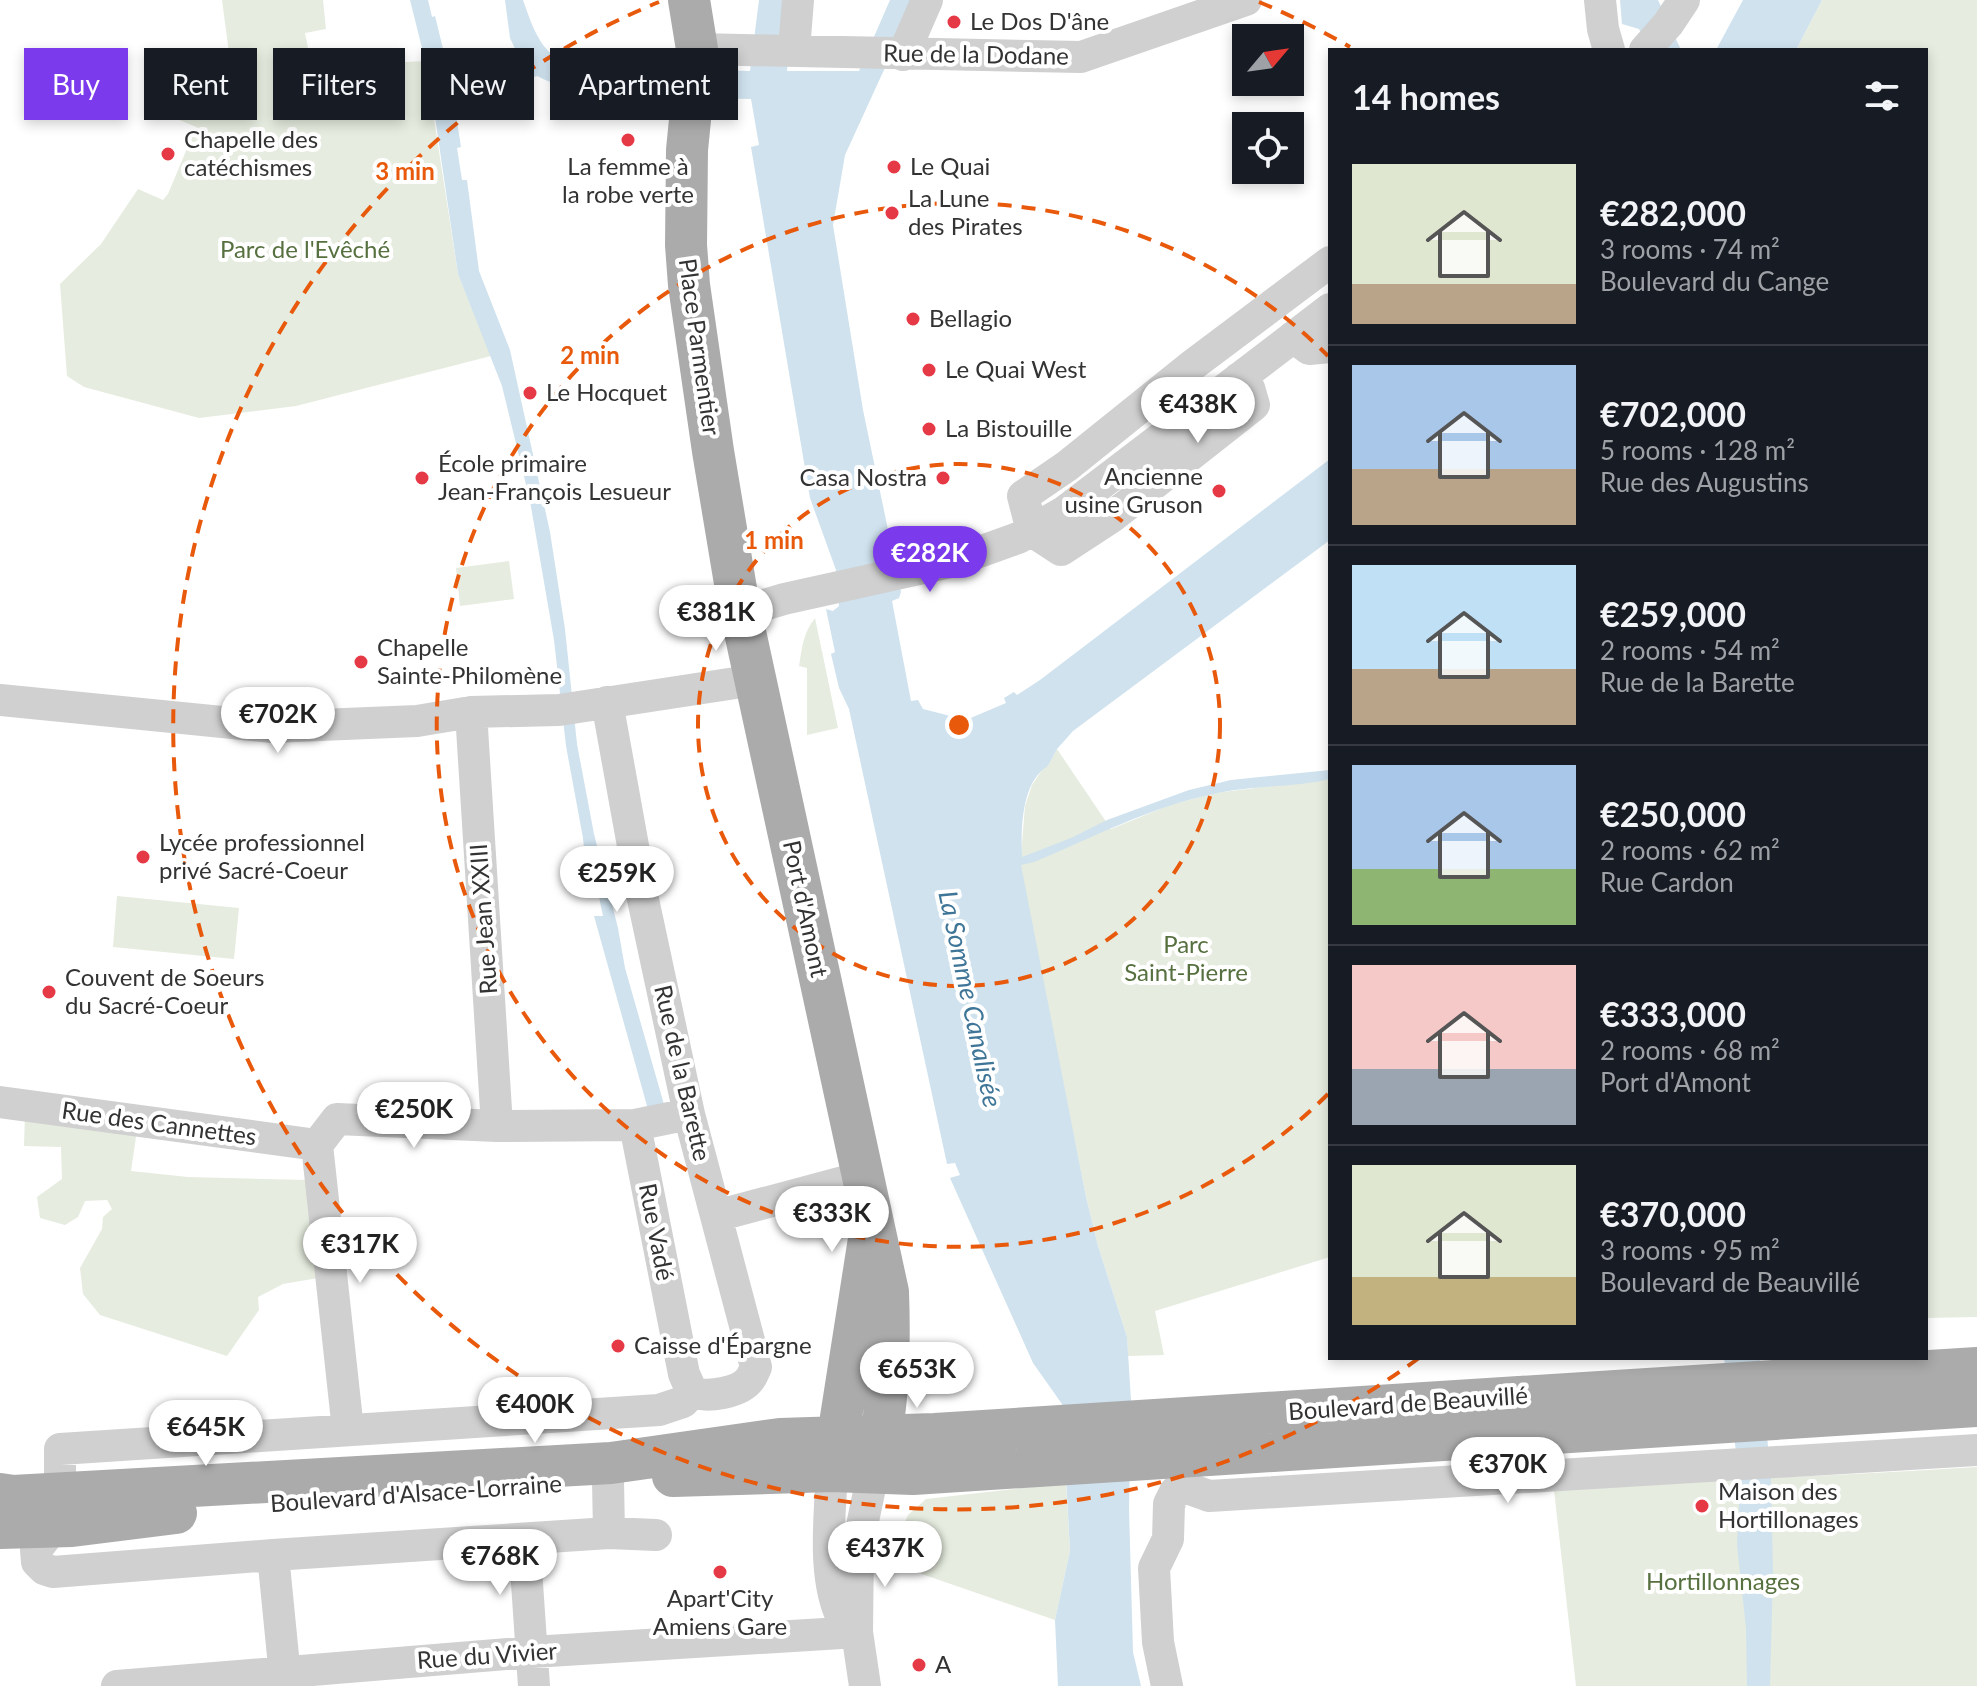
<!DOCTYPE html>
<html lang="en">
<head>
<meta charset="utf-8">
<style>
  body { margin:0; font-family:Lato,sans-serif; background:#20242c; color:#f1f3f6; height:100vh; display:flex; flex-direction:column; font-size:30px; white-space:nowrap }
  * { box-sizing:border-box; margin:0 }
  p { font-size:26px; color:#9ea1a6 }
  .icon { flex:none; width:44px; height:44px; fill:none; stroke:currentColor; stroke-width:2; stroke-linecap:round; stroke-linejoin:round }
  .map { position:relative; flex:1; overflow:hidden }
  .sheet { position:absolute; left:1328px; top:48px; width:600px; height:1312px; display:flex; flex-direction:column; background:#171b24; border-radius:0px; box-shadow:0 4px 12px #0003 }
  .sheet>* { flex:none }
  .top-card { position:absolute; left:24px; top:48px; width:760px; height:72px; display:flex; gap:16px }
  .needle { width:52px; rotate:61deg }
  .controls { position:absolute; left:1232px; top:24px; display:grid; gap:16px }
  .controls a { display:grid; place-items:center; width:72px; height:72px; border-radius:0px; background:#171b24; box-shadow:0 4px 12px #0003; font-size:40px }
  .price { position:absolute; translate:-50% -68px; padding:0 18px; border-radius:28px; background:#fff; color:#222; font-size:26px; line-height:52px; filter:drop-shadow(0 2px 4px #0008) }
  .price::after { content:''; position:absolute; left:50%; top:48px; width:24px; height:18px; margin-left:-12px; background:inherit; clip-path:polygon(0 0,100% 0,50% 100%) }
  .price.current { background:#7c3aed; color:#fff }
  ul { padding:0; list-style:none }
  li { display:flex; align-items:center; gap:24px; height:200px; padding:0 24px }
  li+li { border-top:2px solid #363941 }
  li span { display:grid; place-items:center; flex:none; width:224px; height:160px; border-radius:0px; color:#555 }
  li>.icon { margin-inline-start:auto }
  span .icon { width:96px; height:96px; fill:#fffc; stroke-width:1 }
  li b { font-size:34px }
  h2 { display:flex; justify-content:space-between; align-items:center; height:96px; padding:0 24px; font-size:34px }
  .chip { padding:0 28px; border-radius:0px; background:#171b24; box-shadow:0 4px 12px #0003; font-size:28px; line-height:72px }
  .chip.current { background:#7c3aed; color:#fff }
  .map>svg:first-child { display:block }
  .green { fill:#e6ecdf }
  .water { fill:#cfe2ee }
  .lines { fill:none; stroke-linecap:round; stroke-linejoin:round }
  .minor { stroke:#d0d0d0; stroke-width:32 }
  .major { stroke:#ababab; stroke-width:42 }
  .ring { fill:none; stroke:#e8590c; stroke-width:4; stroke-dasharray:14 10 }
  .poi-dot { fill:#e63946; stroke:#fff; stroke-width:3 }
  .labels { text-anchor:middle; stroke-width:8; stroke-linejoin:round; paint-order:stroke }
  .poi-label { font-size:24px; fill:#333; stroke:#fff; text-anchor:start }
  .street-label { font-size:24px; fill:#333; stroke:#fff }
  .park-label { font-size:24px; fill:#56703f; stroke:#fff }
  .water-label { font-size:26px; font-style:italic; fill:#3f7597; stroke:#fff }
  .centre { fill:#e8590c; stroke:#fff; stroke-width:4 }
  .ring-label { font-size:24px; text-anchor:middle; font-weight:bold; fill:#e8590c; stroke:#fff; stroke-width:8; stroke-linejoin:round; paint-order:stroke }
</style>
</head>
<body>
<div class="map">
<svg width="1977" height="1686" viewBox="0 0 1977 1686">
  <rect width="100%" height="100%" fill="#fff"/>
  <path class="green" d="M 222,0 L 323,0 L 326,29 L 305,33 L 313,73 L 344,69 L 344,66 L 405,59 L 405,62 L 425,61 L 458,274 L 491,356 L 296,406 L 199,418 L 84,387 L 67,376 L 60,284 L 101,244 L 138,189 L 163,200 L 168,194 L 196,127 L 168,115 L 174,62 L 229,53 Z
    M 1822,0 L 1977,0 L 1977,1317 L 1926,1318 L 1926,50 L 1796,50 Z
    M 509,561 L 514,599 L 460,606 L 456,568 Z
    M 815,618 L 838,728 L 807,735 L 807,668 L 799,666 C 802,648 803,633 815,618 Z
    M 1057,749 L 1111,829 L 1170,805 L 1215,793 L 1330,779 L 1330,1257 L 1155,1311 L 1164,1355 L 1128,1356 L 1127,1337 L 1098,1246 L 1086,1197 L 1020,868 L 1025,806 L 1032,785 L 1044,767 L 1048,766 Z
    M 117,896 L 239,908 L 234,959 L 113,947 Z
    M 25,1113 L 137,1130 L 131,1171 L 188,1177 L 309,1180 L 318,1278 L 283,1284 L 258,1297 L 259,1310 L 227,1356 L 100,1315 L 83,1294 L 80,1268 L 102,1229 L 103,1217 L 112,1209 L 107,1200 L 85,1201 L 78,1217 L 65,1225 L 40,1218 L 37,1197 L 62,1179 L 61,1147 L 24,1146 Z
    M 1977,1467 L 1977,1686 L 1576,1686 L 1554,1490 C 1695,1480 1836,1476 1977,1467 Z
    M 1066,1483 L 1070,1551 L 1055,1620 L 887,1562 L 908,1515 L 926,1499 Z"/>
  <path class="water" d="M 410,0 L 428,0 L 432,17 L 435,16 L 450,77 L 461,147 L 457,148 L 462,180 L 467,180 L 479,271 L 510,350 L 550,532 L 565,629 L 577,744 L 594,834 L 618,928 L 625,968 L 665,1108 L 649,1113 L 594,916 L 603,916 L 598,892 L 589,894 L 583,838 L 566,746 L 554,640 L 530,501 L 502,386 L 458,274 L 429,76 Z
    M 505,0 L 523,0 C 535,34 541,53 575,70 L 582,67 L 750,71 L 759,0 L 792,0 L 787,71 L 859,71 L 890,0 L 916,0 L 845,155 L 833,225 L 863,410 L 901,592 L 899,598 L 892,601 L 911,701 L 918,700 L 923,709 L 966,720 L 1006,703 L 1004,698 L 1014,692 L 1017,695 L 1040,680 L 1330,459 L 1330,540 L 1073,731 L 1057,749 L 1048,766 C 1021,782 1021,829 1022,857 L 1071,838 L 1107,820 L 1189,790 L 1231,780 L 1330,770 L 1330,779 C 1292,788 1251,785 1213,794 C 1150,807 1092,838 1034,862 L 1021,865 L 1086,1197 L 1098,1246 L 1127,1337 L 1131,1400 L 1129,1509 L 1133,1652 L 1141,1686 L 1058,1686 L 1055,1620 L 1070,1551 L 1062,1404 L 1033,1363 L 950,1178 L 960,1175 L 955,1163 L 947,1164 L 849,709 L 839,688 L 831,654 L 835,652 L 826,609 L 833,611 L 839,606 L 836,570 L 810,498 L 751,147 L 759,145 L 751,99 C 685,97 596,106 537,76 L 529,79 L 510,38 Z
    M 1620,0 L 1658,0 L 1681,50 L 1650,50 L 1639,29 L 1622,24 Z
    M 1743,0 L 1822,0 L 1796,50 L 1716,50 Z
    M 1724,1358 L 1760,1358 L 1771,1480 L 1773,1573 L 1770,1686 L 1747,1686 L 1746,1628 L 1737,1545 L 1740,1483 Z"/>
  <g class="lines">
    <path class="minor" d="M 1600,0 L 1603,29 L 1609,50
      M 697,49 L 1081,57 L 1246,0
      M 794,50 L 798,0
      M 1645,50 L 1668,24 L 1684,0
      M 903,55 L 927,0
      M 1293,337 L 1309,349 L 1330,347
      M 1239,378 L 1249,388 L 1254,405 L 1113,516 L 1061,550 L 1032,531 L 1023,496 L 1067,466 L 1194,364 L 1330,262
      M 741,612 L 784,599 L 951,562 L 1018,538 L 1064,512 L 1330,309
      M 0,700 L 272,727 L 417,721 L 471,712 L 559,710 L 755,680
      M 607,702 L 641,890 L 689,1114 L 756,1367 C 754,1371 753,1375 750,1379 C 740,1393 707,1398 692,1392
      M 471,712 L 497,1126
      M 0,1102 L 317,1145
      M 689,1114 L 635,1125 L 684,1374 L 692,1392
      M 317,1145 L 337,1119 L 497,1126 L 635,1125
      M 317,1145 L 348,1430
      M 716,1216 L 862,1177
      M 832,1471 C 830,1514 823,1570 839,1611 C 842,1618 849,1624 855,1630
      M 608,1480 L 609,1533
      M 60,1494 L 60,1449 L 659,1410 L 683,1402 L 692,1392
      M 53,1528 L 36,1550 L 37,1562 L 44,1569 L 53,1572 L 273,1555 L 609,1533 L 656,1535
      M 524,1539 L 534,1686
      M 273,1555 L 286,1686
      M 117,1686 L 532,1652 L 857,1632
      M 865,1686 L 857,1632 L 858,1545 L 873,1473
      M 1167,1686 L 1158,1642 L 1154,1568 L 1168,1539 L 1169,1504 L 1175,1492 L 1187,1488 L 1209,1496 L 1977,1450"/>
    <path class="major" d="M 689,0 L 697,49 L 687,150 L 686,245 L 689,285 L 713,451 L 737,595 L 888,1292 C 890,1346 889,1407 876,1460
      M 834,1462 L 869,1239
      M 673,1476 L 832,1471 L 913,1474 L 1977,1406
      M 0,1494 L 13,1496 L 611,1463 L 780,1439 L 935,1434 L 1977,1368
      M 0,1528 L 72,1526 L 176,1513"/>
  </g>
  <g class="ring">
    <circle cx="959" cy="725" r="261"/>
    <path d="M1328 1094A522 522 0 1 1 1328 356"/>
    <path d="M1419 1358A783 783 0 1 1 659 2M1259 2A783 783 0 0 1 1350 47"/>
  </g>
  <g class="poi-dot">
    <circle cx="954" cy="22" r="8"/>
    <circle cx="628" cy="140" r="8"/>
    <circle cx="168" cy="154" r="8"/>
    <circle cx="894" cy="167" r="8"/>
    <circle cx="892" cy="213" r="8"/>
    <circle cx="913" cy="319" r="8"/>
    <circle cx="929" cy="370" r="8"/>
    <circle cx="530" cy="393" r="8"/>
    <circle cx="929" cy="429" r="8"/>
    <circle cx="422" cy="478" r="8"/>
    <circle cx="943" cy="478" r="8"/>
    <circle cx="1219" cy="491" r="8"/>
    <circle cx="361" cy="662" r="8"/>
    <circle cx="143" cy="857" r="8"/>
    <circle cx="49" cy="992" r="8"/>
    <circle cx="618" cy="1346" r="8"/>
    <circle cx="1702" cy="1506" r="8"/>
    <circle cx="720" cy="1572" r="8"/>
    <circle cx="919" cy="1665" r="8"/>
  </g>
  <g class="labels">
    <g class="poi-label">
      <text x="970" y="30">Le Dos D'âne</text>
      <text x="184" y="148">Chapelle des<tspan x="184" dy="28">catéchismes</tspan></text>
      <text x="628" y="175" text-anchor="middle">La femme à<tspan x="628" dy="28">la robe verte</tspan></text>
      <text x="910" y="175">Le Quai</text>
      <text x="908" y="207">La Lune<tspan x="908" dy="28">des Pirates</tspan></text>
      <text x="929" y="327">Bellagio</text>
      <text x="945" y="378">Le Quai West</text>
      <text x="546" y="401">Le Hocquet</text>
      <text x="945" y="437">La Bistouille</text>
      <text x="438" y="472">École primaire<tspan x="438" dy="28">Jean-François Lesueur</tspan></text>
      <text x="1203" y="485" text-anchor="end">Ancienne<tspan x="1203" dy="28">usine Gruson</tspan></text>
      <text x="927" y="486" text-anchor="end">Casa Nostra</text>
      <text x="377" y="656">Chapelle<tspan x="377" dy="28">Sainte-Philomène</tspan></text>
      <text x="159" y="851">Lycée professionnel<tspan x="159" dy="28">privé Sacré-Coeur</tspan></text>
      <text x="65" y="986">Couvent de Soeurs<tspan x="65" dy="28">du Sacré-Coeur</tspan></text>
      <text x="634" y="1354">Caisse d'Épargne</text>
      <text x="1718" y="1500">Maison des<tspan x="1718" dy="28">Hortillonages</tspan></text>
      <text x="720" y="1607" text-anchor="middle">Apart'City<tspan x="720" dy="28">Amiens Gare</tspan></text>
      <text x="935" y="1673">A</text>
    </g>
    <g class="street-label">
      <text transform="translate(976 55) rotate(1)" y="8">Rue de la Dodane</text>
      <text transform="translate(699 347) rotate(82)" y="8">Place Parmentier</text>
      <text transform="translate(805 909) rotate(78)" y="8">Port d'Amont</text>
      <text transform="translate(484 919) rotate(-94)" y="8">Rue Jean XXIII</text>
      <text transform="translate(682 1073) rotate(77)" y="8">Rue de la Barette</text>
      <text transform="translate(159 1124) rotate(8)" y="8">Rue des Cannettes</text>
      <text transform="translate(656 1232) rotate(79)" y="8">Rue Vadé</text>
      <text transform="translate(1408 1404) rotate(-4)" y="8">Boulevard de Beauvillé</text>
      <text transform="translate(416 1494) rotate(-4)" y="8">Boulevard d'Alsace-Lorraine</text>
      <text transform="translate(487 1656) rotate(-4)" y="8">Rue du Vivier</text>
    </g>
    <g class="park-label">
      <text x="305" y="258">Parc de l'Evêché</text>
      <text x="1186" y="953">Parc<tspan x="1186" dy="28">Saint-Pierre</tspan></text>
      <text x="1723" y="1590">Hortillonnages</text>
    </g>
    <g class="water-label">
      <text transform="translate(970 999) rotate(78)" y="9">La Somme Canalisée</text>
    </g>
  </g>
  <circle cx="959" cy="725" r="12" class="centre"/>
  <g class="ring-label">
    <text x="405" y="180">3 min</text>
    <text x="590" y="364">2 min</text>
    <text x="774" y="549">1 min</text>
  </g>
</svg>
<div class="controls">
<a><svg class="needle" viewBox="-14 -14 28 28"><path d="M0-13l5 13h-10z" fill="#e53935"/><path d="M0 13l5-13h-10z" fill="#9ea1a6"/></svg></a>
<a><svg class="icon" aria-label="locate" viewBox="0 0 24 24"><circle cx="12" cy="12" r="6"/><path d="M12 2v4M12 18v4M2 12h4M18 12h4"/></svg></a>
</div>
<b class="price" style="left:1198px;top:445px">€438K</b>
<b class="price current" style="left:930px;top:594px">€282K</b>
<b class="price" style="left:716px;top:653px">€381K</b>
<b class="price" style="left:278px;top:755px">€702K</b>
<b class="price" style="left:617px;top:914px">€259K</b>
<b class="price" style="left:414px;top:1150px">€250K</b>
<b class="price" style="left:832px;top:1254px">€333K</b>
<b class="price" style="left:360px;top:1285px">€317K</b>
<b class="price" style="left:917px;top:1410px">€653K</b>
<b class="price" style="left:535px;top:1445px">€400K</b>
<b class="price" style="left:206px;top:1468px">€645K</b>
<b class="price" style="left:1508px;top:1505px">€370K</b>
<b class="price" style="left:885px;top:1589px">€437K</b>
<b class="price" style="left:500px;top:1597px">€768K</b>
<div class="top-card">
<a class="chip current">Buy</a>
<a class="chip">Rent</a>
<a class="chip">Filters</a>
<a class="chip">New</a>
<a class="chip">Apartment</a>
</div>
<section class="sheet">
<h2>14 homes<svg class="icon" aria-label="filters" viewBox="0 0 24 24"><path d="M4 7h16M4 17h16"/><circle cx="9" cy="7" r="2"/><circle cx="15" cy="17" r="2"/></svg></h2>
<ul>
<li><span style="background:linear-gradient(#dfe7d0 75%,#b9a48a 0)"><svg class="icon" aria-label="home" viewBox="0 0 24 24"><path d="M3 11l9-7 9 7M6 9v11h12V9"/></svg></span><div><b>€282,000</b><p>3 rooms · 74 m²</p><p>Boulevard du Cange</p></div></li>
<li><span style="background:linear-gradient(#a9c7e8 65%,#b9a48a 0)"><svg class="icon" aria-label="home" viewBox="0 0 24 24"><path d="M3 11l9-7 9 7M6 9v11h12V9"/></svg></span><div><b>€702,000</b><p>5 rooms · 128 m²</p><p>Rue des Augustins</p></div></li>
<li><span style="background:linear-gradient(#bfe0f5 65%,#b9a48a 0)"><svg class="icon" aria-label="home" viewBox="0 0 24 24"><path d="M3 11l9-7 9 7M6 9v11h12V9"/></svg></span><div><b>€259,000</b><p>2 rooms · 54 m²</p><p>Rue de la Barette</p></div></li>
<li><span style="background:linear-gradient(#a9c7e8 65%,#8fb573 0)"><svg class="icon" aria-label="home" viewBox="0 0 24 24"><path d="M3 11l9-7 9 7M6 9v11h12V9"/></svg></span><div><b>€250,000</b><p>2 rooms · 62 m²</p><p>Rue Cardon</p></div></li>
<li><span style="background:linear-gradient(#f6c9c9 65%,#9aa5b1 0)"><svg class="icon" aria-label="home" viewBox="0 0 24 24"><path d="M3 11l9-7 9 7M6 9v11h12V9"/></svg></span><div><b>€333,000</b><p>2 rooms · 68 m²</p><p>Port d'Amont</p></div></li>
<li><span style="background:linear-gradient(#dfe7d0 70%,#c2b280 0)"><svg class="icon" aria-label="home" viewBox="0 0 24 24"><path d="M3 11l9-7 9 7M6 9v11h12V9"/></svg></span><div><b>€370,000</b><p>3 rooms · 95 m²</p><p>Boulevard de Beauvillé</p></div></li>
</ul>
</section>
</div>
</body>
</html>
